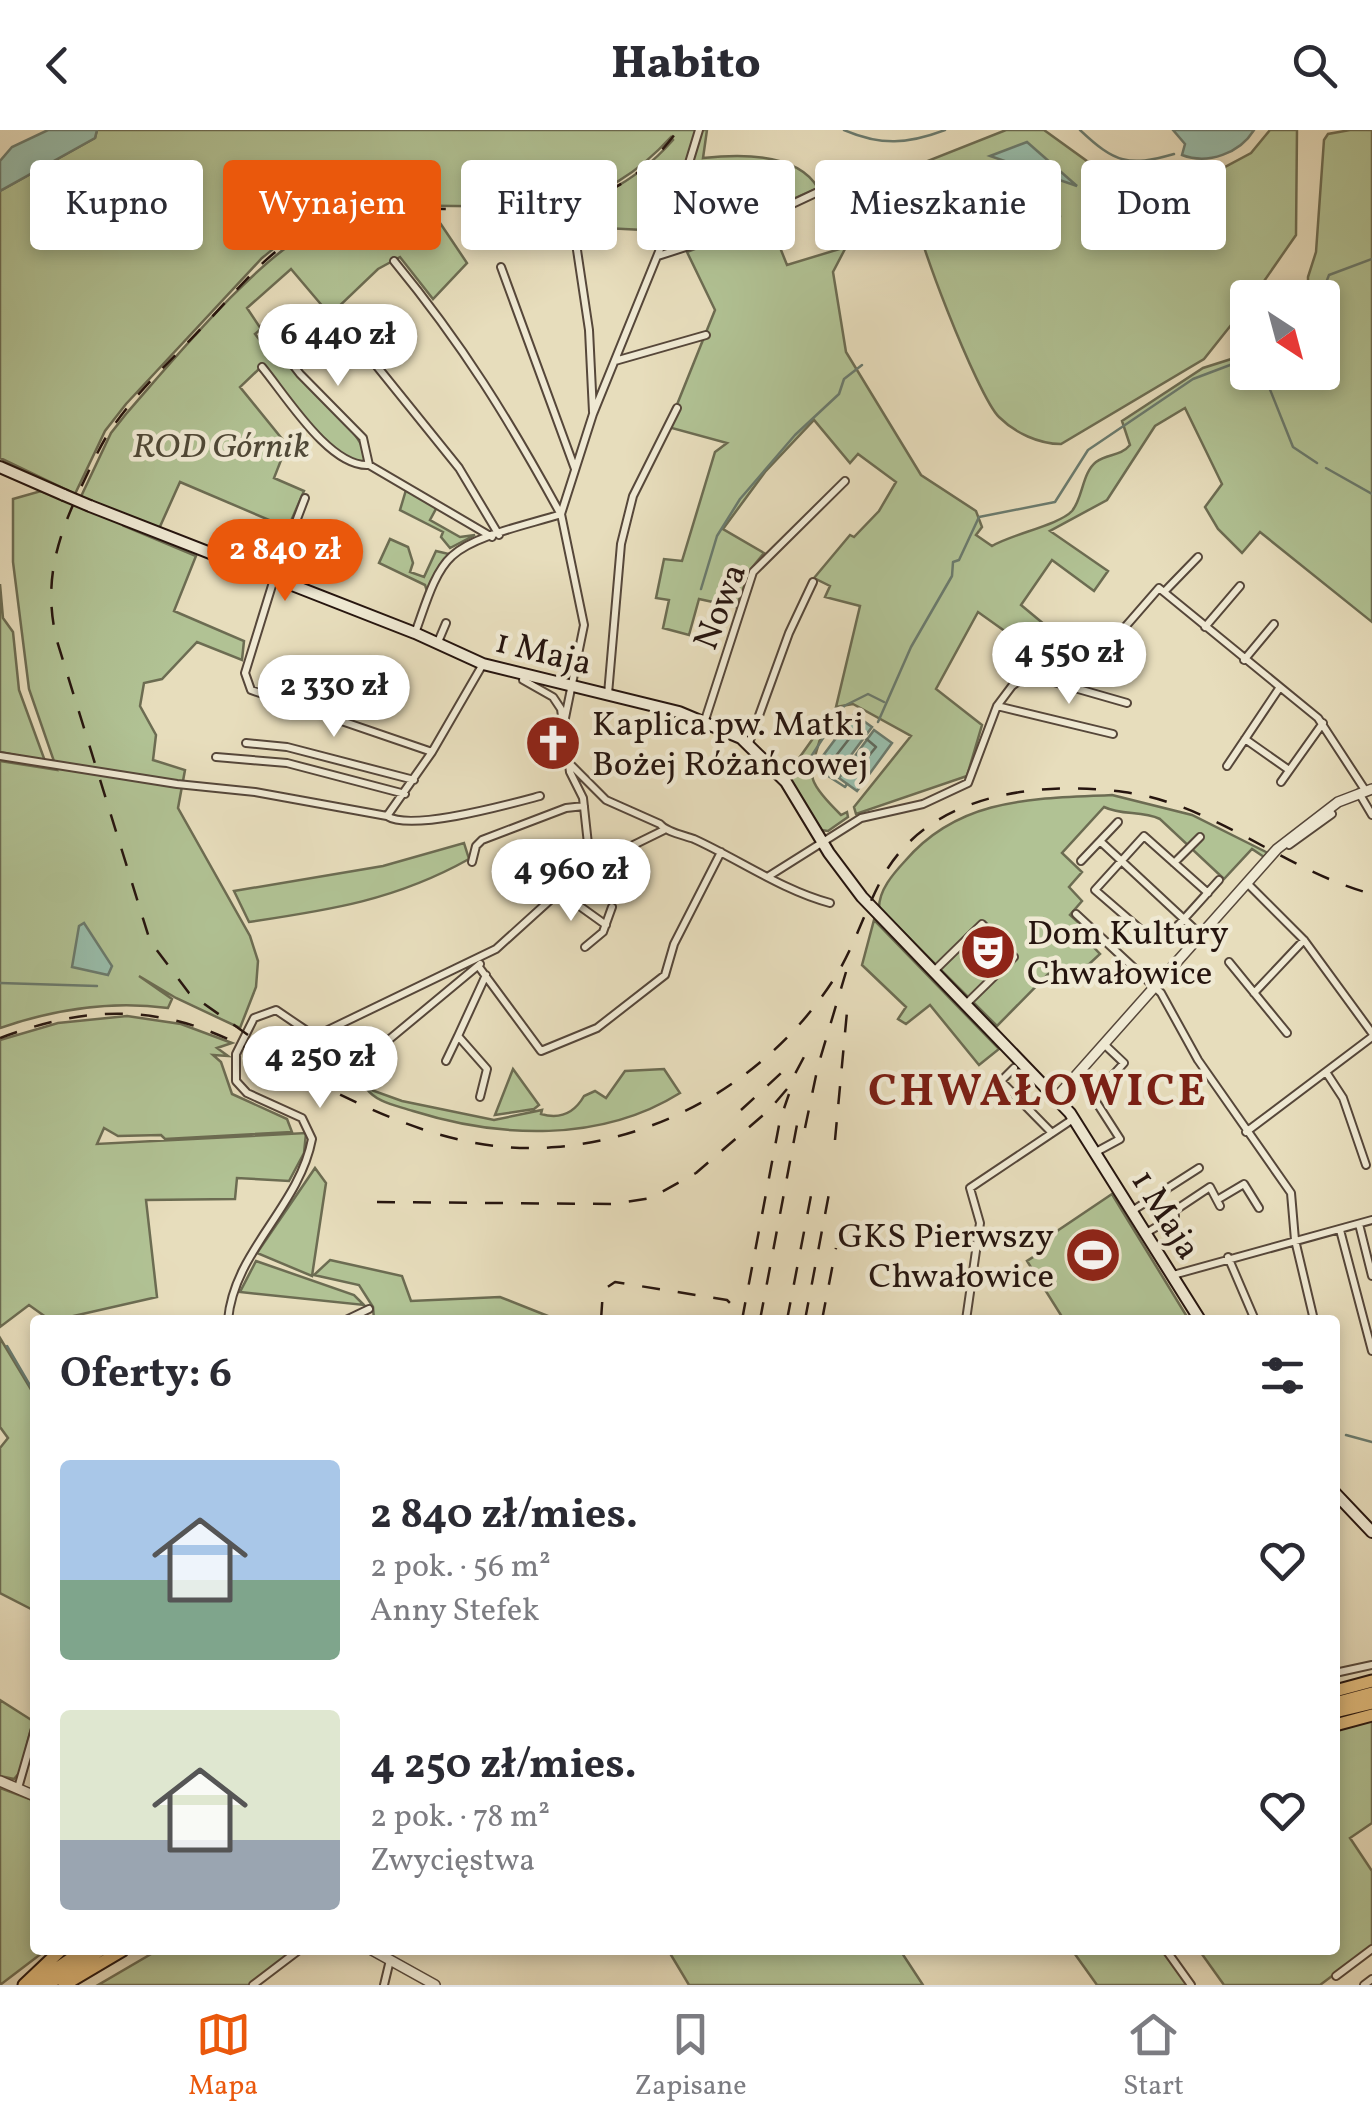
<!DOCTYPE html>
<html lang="pl">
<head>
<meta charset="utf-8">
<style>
  body { margin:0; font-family:Vollkorn,serif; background:#f7f7f7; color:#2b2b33; height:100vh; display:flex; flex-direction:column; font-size:38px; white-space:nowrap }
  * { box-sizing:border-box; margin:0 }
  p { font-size:32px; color:#7c7c81 }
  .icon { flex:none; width:55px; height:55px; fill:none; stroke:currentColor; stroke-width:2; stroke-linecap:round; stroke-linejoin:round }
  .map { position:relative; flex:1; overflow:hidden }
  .sheet { position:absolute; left:30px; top:1185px; width:1310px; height:640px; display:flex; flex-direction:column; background:#fff; border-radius:10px; box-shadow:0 5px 15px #0003 }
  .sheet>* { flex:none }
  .hud { position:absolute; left:30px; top:30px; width:1312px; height:90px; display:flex; gap:20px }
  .needle { width:65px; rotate:144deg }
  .fabs { position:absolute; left:1230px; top:150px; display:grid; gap:20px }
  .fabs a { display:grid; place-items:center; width:110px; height:110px; border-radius:10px; background:#fff; box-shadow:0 5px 15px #0003; font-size:50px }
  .price { position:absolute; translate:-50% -85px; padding:0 22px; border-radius:35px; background:#fff; color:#222; font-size:32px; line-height:65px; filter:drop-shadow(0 2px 5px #0008) }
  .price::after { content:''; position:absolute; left:50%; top:60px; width:30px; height:22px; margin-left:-15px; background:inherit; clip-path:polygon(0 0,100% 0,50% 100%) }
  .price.active { background:#ea580c; color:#fff }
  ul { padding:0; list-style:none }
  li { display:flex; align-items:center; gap:30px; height:250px; padding:0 30px }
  li span { display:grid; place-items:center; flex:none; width:280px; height:200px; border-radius:10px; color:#555 }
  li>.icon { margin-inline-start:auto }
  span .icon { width:120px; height:120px; fill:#fffc; stroke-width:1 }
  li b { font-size:42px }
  h2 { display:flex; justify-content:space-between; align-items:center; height:120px; padding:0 30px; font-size:42px }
  .pill { padding:0 35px; border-radius:10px; background:#fff; box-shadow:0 5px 15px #0003; font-size:35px; line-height:90px }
  .pill.active { background:#ea580c; color:#fff }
  header { display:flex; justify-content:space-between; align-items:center; height:130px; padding:0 30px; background:#fff; font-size:45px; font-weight:800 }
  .dock { display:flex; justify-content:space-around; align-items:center; height:140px; border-top:2px solid #e1e1e2; background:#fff; font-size:28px; color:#7c7c81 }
  .dock a { display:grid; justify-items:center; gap:5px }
  .dock .active { color:#ea580c }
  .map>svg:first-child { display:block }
  .green { fill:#b1c294; stroke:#6c6c52; stroke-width:2.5 }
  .water { fill:#98bdab; stroke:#6a7a6d; stroke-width:2.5 }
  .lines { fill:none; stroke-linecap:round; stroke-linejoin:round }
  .shore { stroke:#5f695d; stroke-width:2.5 }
  .stream { stroke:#6a7a6d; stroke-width:2.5 }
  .minor-casing { stroke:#56473a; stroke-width:10 }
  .tertiary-casing { stroke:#56473a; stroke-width:12 }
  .secondary-casing { stroke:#26150f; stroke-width:14 }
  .primary-casing { stroke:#26150f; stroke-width:15 }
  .minor { stroke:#efe9d3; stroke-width:6 }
  .tertiary { stroke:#efe9d3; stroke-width:9 }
  .secondary { stroke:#efe9d3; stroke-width:10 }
  .primary { stroke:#e4be7e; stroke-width:11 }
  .rail { stroke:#26150f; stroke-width:2.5; stroke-dasharray:18 18; stroke-linecap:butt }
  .secondary-bridge-casing { stroke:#26150f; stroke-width:14; stroke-linecap:butt }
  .secondary-bridge { stroke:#efe9d3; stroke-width:10 }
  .labels { text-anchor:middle; stroke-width:9; stroke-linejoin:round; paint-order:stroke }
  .park-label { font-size:35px; font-style:italic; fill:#504937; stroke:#efe9d3 }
  .street-label { font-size:35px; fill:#26150f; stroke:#efe9d3 }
  .poi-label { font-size:35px; fill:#26150f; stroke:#efe9d3; text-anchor:start }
  .district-label { font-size:45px; font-weight:bold; letter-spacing:2.5px; fill:#7a1f14; stroke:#efe9d3 }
</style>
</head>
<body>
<header><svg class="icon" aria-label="back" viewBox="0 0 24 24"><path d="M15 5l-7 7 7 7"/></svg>Habito<svg class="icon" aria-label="search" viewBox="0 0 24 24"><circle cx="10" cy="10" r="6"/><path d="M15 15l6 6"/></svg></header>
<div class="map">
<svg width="1372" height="1855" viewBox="0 0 1372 1855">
  <rect width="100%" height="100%" fill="#e7ddbc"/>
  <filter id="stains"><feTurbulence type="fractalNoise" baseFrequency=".002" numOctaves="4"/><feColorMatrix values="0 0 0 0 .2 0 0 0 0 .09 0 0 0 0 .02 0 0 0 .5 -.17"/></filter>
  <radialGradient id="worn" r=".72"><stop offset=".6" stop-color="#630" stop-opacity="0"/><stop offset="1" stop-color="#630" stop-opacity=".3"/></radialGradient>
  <path class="green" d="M 97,0 L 707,0 L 703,28 C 739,24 797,22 818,58 L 723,100 L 668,119 L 669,103 L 663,101 L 585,97 L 530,84 C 589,76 633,55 673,10 L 671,7 C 638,43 603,65 556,76 C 481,81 382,64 313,93 C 294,101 278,115 262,128 L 126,274 L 105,301 L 75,364 L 0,328 L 0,61 L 95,8 Z
    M 1006,0 L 1044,0 L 1105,44 L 1134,51 L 1184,39 L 1207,43 L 1221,39 L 1251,23 L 1270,0 L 1297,0 L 1296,105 L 1253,167 L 1248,168 L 1247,175 L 1204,229 L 1061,314 C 1039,314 1015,303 999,287 C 978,267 911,95 911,67 C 910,53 916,41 925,32 Z
    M 1350,0 L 1372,0 L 1372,492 L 1260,402 L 1242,423 L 1218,399 L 1205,377 L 1222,354 L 1185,278 L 1155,296 L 1107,370 L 1050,401 L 1108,441 L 1094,461 L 1052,430 L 1021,475 L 1069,515 L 1041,527 L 978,482 L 936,559 L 982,595 L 967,646 L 856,684 L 854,677 L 911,606 L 853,574 L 836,577 L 860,476 L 825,467 L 830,456 L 814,448 L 850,405 L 854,407 L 879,381 L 896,352 L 858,324 L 850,333 L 814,290 L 765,342 L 723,399 L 764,423 L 751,439 L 736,477 L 699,469 L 689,505 L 663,498 L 669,470 L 656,468 L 664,429 L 682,431 L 715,322 L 727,313 L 668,297 L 715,180 L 687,122 L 769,90 L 787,135 L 846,117 L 833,142 L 846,222 L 921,345 L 976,381 L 982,397 L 976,405 L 992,416 C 1012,404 1059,395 1072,381 C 1083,368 1082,343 1096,332 C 1108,323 1120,327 1130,315 L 1122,291 L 1203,238 L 1247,224 L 1248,242 L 1322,242 L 1322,168 L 1315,167 L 1308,158 L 1308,147 L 1316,122 L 1324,10 L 1328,4 Z
    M 434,84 L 467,133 L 433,169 L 400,127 L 378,139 L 330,185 L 291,139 L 247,178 L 261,199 L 255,204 L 263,214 L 271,212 C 296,246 359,295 368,330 L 355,333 L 331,316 L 259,239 L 240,257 L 287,315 L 274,348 L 304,361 L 288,398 L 180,352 L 158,401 L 129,388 L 124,396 L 196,426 L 174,481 L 244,511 L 242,530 L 197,512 L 162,549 L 144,553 L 140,576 L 156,605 L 153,630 L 185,640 L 178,678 L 250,806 L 258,831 L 256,857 L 240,898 L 176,868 L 139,846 L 172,869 L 168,878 C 110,870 55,879 0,898 L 0,631 L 57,640 L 29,559 L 13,432 L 13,369 L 41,361 L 77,375 L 111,303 L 126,284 C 169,235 263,120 319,98 C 355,84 396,85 434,84 Z
    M 406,360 L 437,377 L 430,390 L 460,407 L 475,405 L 450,418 L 441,407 L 443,402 L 400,380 Z
    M 390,409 L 408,417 L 413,433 L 410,442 L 424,447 L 436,421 L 449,424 L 427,461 L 425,455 L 379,433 Z
    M 0,454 L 3,488 L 13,502 L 19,560 L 45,631 L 0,622 Z
    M 824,593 C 813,645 797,642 841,685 L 847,682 L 848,687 L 828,701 L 821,700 L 787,645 Z
    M 1112,665 L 1192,685 L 1268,723 L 1264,727 L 1252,719 L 1224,749 L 1160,689 C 1141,680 1123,686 1104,677 L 1062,723 L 1082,742 L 1069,757 L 1082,771 L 1070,785 L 1090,803 L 1085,808 L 1100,824 L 1072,850 L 1057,835 L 997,896 L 879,778 C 879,760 893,744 905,731 C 960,667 1033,669 1112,665 Z
    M 464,713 L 469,729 C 396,770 330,780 249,792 L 234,761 L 383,736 Z
    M 874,790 L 999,919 L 979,935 L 930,875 L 906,894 L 898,889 L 906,877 L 862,835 Z
    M 127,886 L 181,894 L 232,913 L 217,918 L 228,926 L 213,925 L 221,932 L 232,964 L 287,989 L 292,1002 L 165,1009 L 161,1005 L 118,1006 L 104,998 L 97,1014 L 306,1003 L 304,1023 L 289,1051 L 237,1048 L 235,1069 L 146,1070 L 157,1167 L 56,1190 L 50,1190 L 29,1175 L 0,1197 L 0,910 L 58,893 Z
    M 513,939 L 539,975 L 534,979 L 495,985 Z
    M 664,939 L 680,963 C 600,1013 499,1008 413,981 C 395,975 377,973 366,958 L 402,971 L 494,990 L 542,980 L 541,984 C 562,990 575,982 584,966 L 595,961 L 606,968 L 625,941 Z
    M 315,1038 L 326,1053 L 312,1146 L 257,1123 Z
    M 1112,1064 L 1118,1074 L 1189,1190 L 1064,1190 L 1027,1131 L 1044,1120 L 1038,1109 L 1051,1099 L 1054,1103 Z
    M 330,1130 L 402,1146 L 411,1171 L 500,1167 L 558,1190 L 374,1190 L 373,1177 L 359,1155 L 314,1145 Z
    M 256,1131 L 354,1165 L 364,1175 L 240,1162 Z
    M 0,1208 L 35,1266 L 35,1481 L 0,1463 L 0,1318 L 8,1308 L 0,1297 Z
    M 0,1570 L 33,1591 L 20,1642 L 14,1649 L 0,1646 Z
    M 1372,1588 L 1372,1693 L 1350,1708 L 1372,1741 L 1372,1816 L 1320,1855 L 1224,1855 L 1199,1820 L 1335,1820 L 1335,1598 Z
    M 0,1658 L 35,1671 L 35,1820 L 46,1820 L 0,1855 Z
    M 158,1820 L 300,1820 L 253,1855 L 98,1855 Z
    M 668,1820 L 900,1820 L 923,1855 L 689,1855 Z
    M 1072,1820 L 1164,1820 L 1188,1855 L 1097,1855 Z"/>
  <path class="water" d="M 48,0 L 97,0 L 95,8 L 0,61 L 0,31 L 12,17 Z
    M 1173,0 L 1254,0 C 1240,23 1208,35 1182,25 L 1185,14 Z
    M 1027,12 L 1077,56 L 990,26 Z
    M 994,61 L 1003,63 L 1061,87 C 1019,83 994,63 960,97 C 962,75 972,63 994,61 Z
    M 854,584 L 872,597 L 837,644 L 819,631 Z
    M 874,600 L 892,613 L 857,661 L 839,648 Z
    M 84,793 L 112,836 L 108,845 L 72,837 L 79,796 Z"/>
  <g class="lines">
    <path class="shore" d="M 856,600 L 876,617 L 853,645 L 835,627 Z"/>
    <path class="stream" d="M 844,0 C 881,16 908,14 945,0
      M 1080,0 C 1115,33 1128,37 1174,24
      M 1320,168 L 1329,145 L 1372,129
      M 1263,242 L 1293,317 L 1317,333
      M 1326,338 L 1372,364
      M 701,459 L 717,406 L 740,369 L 795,305 L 839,264 L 844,249 L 862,235
      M 878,592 L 911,517 L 952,446 L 953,432 L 959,430 L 979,387 L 1055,372 L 1088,320 L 1193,249 L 1238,232
      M 829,638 L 825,644 L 845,657 L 847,654
      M 799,645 L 844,576 L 868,564 L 884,572
      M 0,853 L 97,856
      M 7,1216 L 35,1264
      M 1346,1305 L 1372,1312"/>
    <g class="minor-casing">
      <path id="minor" d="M 574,100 L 589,200 L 593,282
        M 658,126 L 735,101 L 820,61
        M 394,131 C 463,215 508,288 560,383
        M 501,137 L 575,339
        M 334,183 L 459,338 L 499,405
        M 264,198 L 300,244 L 363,308 L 369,335
        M 615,231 L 706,205
        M 262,237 C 286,266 330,338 369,335 L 492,407
        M 305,368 L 274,449 L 245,543 L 251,560 L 432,622
        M 1164,462 L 1198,427
        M 1205,497 L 1240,456
        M 415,503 C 424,480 433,443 452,426 C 474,405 531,394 561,384
        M 438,512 L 446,493
        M 1244,530 L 1274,494
        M 1026,544 L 1127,573
        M 524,546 L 523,550 L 553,567 L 561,579 L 570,642 L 583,668 L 588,714 L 574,747
        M 608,564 L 621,414 L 633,366 L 677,278
        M 997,576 L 1113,604
        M 705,590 L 753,442 L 845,351
        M 564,593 L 584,495 L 561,384 L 593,284 L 671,92 L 699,0
        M 1245,609 L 1289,640
        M 246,613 L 287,617 L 414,650
        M 749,613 L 789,503 L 813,452
        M 0,626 L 177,654 L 255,662 L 387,686 C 411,702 510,674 540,666
        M 216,627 L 287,633 L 405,664
        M 569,633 L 606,670 L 660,694 C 666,702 683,705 694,709 C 740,730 782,760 830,773
        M 1227,636 L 1280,557
        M 1281,652 L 1323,593
        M 1359,663 L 1372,685
        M 387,686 L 432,622 L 483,534
        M 1100,711 L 1201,805
        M 1289,715 L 1332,684
        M 1081,731 L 1118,692
        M 472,732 L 476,716 L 482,710 L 566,678 L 584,676
        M 1174,733 L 1200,707
        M 769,746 L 861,688 L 923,674 L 968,653 L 997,576 L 1012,556 L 1056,524 L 1098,518 L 1112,512 L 1159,458 L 1318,588 L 1365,660
        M 1247,753 L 1304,810 L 1372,903
        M 560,762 L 606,795
        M 1208,763 L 1144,706 L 1095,760 L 1154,811 L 1162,812 C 1182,792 1200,771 1219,750
        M 1076,784 L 1161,863 L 1198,930 L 1291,1063 L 1295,1110 L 1314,1190
        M 961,815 L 993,847
        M 585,817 L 603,802 L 612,777
        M 1229,832 L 1287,903
        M 479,837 L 541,921 L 597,898 L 665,845 L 674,814 L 721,722
        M 934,841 L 982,794 L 1014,827 L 965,875
        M 1254,863 L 1304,810
        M 458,906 L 486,845
        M 446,931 L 458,906 L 487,939 L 480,967
        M 362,932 L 480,834
        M 1014,938 L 1001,951 L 1052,1003
        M 1326,942 L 1343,968 L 1366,1035
        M 1246,1002 L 1372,907
        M 1096,1022 L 1120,1009 L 1093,967 L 1124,933 L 1104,914
        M 1217,1070 L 1244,1054 L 1259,1078
        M 1132,1081 L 1199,1038
        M 1359,1094 L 1372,1146
        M 1340,1100 L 1372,1221
        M 1146,1103 L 1175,1086 L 1174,1081 L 1210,1057 L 1220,1076
        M 1228,1127 L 1255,1190
        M 1173,1145 L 1372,1090
        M 228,1190 C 234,1121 299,1077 312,1009 L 302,988 L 247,963 L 236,951 L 236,924 L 254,888 L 276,880 L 307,901 L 326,901 L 496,819 L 570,752 L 603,730 L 664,700
        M 346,1190 L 369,1179
        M 966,1190 L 980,1093 L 970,1058 L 1073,989
        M 1335,1543 L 1372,1535
        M 18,1658 L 35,1599
        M 1166,1820 L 1191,1855
        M 1336,1846 L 1372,1819
        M 253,1855 L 299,1820
        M 384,1855 L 390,1830
        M 1364,1855 L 1372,1849"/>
    </g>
    <g class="tertiary-casing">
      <path id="tertiary" d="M 1056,968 L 1277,719 L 1338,672 L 1372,659
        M 0,1651 L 35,1666
        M 372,1820 L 435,1855"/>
    </g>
    <g class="secondary-casing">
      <path id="secondary" d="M 0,337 L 64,365
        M 90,376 L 415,503 L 483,534 L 679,582 L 741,608 L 786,652 L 829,723 L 862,767 L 1070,983 L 1200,1190
        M 1335,1363 L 1372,1402"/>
    </g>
    <g class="primary-casing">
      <path id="primary" d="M 1335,1561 L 1372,1551
        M 1335,1573 L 1372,1563
        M 1335,1582 L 1372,1573
        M 1335,1595 L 1372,1585
        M 24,1855 L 61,1820
        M 32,1855 L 84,1820
        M 47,1855 L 101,1820
        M 64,1855 L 123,1820"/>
    </g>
    <use href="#minor" class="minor"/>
    <use href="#tertiary" class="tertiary"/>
    <use href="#secondary" class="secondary"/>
    <use href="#primary" class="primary"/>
    <path class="rail" d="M 248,905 L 189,863 L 150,811 L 57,511 C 42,451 58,405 84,351 C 94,330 103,309 117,291 C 144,254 179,223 209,190 C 244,153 276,110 325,93 C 450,49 581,134 678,0
      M 0,908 C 54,888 106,877 163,888 C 203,895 237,913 273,931 C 365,977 450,1026 556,1017 C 667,1008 771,945 832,852 C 856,816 866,774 888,738 C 937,662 1042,651 1124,662 C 1215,674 1285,741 1372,764
      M 741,980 L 791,934
      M 805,998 L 818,936 L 846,842
      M 835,1010 L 848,871
      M 377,1072 L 612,1074 L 651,1068 L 696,1043 L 769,980 L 787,959 L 805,925
      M 601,1190 L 603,1160 L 615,1152 L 727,1170 L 736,1179 L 737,1190
      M 742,1190 L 780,990 L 789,964
      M 760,1190 L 799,984
      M 787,1190 L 814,1050
      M 805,1190 L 831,1053
      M 822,1190 L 836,1118"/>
    <g class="secondary-bridge-casing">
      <path id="secondary-bridge" d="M 64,365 L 90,376"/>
    </g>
    <use href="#secondary-bridge" class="secondary-bridge"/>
  </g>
  <defs>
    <g id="church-disc" transform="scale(2.875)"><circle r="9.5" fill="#8f2418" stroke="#efe9d3"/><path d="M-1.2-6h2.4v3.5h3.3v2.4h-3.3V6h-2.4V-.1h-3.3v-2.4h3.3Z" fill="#fff"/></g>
    <g id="theatre-disc" transform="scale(2.875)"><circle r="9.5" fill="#8f2418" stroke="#efe9d3"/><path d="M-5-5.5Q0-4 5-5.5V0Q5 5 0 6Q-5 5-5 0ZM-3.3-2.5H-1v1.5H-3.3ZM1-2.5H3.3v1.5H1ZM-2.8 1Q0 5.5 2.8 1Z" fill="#fff"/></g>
    <g id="stadium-disc" transform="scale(2.875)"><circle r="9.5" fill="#8f2418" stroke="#efe9d3"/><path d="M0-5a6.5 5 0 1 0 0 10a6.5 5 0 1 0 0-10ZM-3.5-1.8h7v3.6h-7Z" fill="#fff"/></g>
  </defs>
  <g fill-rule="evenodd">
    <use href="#church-disc" x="553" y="613"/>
    <use href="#theatre-disc" x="988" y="822"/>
    <use href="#stadium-disc" x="1093" y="1125"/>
  </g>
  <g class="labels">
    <g class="park-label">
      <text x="221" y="327">ROD Górnik</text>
    </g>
    <g class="street-label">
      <text transform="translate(719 476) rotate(-69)" y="12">Nowa</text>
      <text transform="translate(544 521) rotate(14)" y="12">1 Maja</text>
      <text transform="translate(1167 1084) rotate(58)" y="12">1 Maja</text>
    </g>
    <g class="poi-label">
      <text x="592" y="605">Kaplica pw. Matki<tspan x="592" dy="40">Bożej Różańcowej</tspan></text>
      <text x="1027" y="814">Dom Kultury<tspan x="1027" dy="40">Chwałowice</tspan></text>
      <text x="1054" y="1117" text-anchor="end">GKS Pierwszy<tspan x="1054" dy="40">Chwałowice</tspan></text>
    </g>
    <g class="district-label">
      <text x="1038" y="975">CHWAŁOWICE</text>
    </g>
  </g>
  <rect width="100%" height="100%" filter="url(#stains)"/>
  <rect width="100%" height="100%" fill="url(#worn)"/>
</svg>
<div class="fabs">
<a><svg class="needle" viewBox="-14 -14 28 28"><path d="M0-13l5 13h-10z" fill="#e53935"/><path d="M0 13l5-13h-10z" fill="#7c7c81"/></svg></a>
</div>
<b class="price" style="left:338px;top:259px">6 440 zł</b>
<b class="price active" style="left:285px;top:474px">2 840 zł</b>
<b class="price" style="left:1069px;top:577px">4 550 zł</b>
<b class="price" style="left:334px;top:610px">2 330 zł</b>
<b class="price" style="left:571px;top:794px">4 960 zł</b>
<b class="price" style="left:320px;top:981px">4 250 zł</b>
<div class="hud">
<a class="pill">Kupno</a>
<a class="pill active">Wynajem</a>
<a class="pill">Filtry</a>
<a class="pill">Nowe</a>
<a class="pill">Mieszkanie</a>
<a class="pill">Dom</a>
</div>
<section class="sheet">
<h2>Oferty: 6<svg class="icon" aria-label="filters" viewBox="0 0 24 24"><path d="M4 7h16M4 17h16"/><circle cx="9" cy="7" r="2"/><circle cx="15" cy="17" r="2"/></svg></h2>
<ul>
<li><span style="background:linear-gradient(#a9c7e8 60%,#7fa58c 0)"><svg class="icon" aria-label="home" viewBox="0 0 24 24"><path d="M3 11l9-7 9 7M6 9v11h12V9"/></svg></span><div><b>2 840 zł/mies.</b><p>2 pok. · 56 m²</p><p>Anny Stefek</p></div><svg class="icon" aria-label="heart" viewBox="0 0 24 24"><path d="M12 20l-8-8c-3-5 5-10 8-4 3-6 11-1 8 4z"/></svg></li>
<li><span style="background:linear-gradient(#dfe7d0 65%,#9aa5b1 0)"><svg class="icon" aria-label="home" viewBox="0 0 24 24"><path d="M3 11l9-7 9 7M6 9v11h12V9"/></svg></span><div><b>4 250 zł/mies.</b><p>2 pok. · 78 m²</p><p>Zwycięstwa</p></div><svg class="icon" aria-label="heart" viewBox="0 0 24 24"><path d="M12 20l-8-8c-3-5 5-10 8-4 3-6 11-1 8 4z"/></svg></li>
</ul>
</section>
</div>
<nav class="dock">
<a class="active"><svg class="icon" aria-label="map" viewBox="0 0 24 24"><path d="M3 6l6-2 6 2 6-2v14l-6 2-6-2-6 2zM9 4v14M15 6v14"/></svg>Mapa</a>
<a><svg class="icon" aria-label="saved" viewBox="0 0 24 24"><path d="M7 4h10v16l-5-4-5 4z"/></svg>Zapisane</a>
<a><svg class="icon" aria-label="home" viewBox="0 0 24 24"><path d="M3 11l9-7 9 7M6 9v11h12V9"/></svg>Start</a>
</nav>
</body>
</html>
